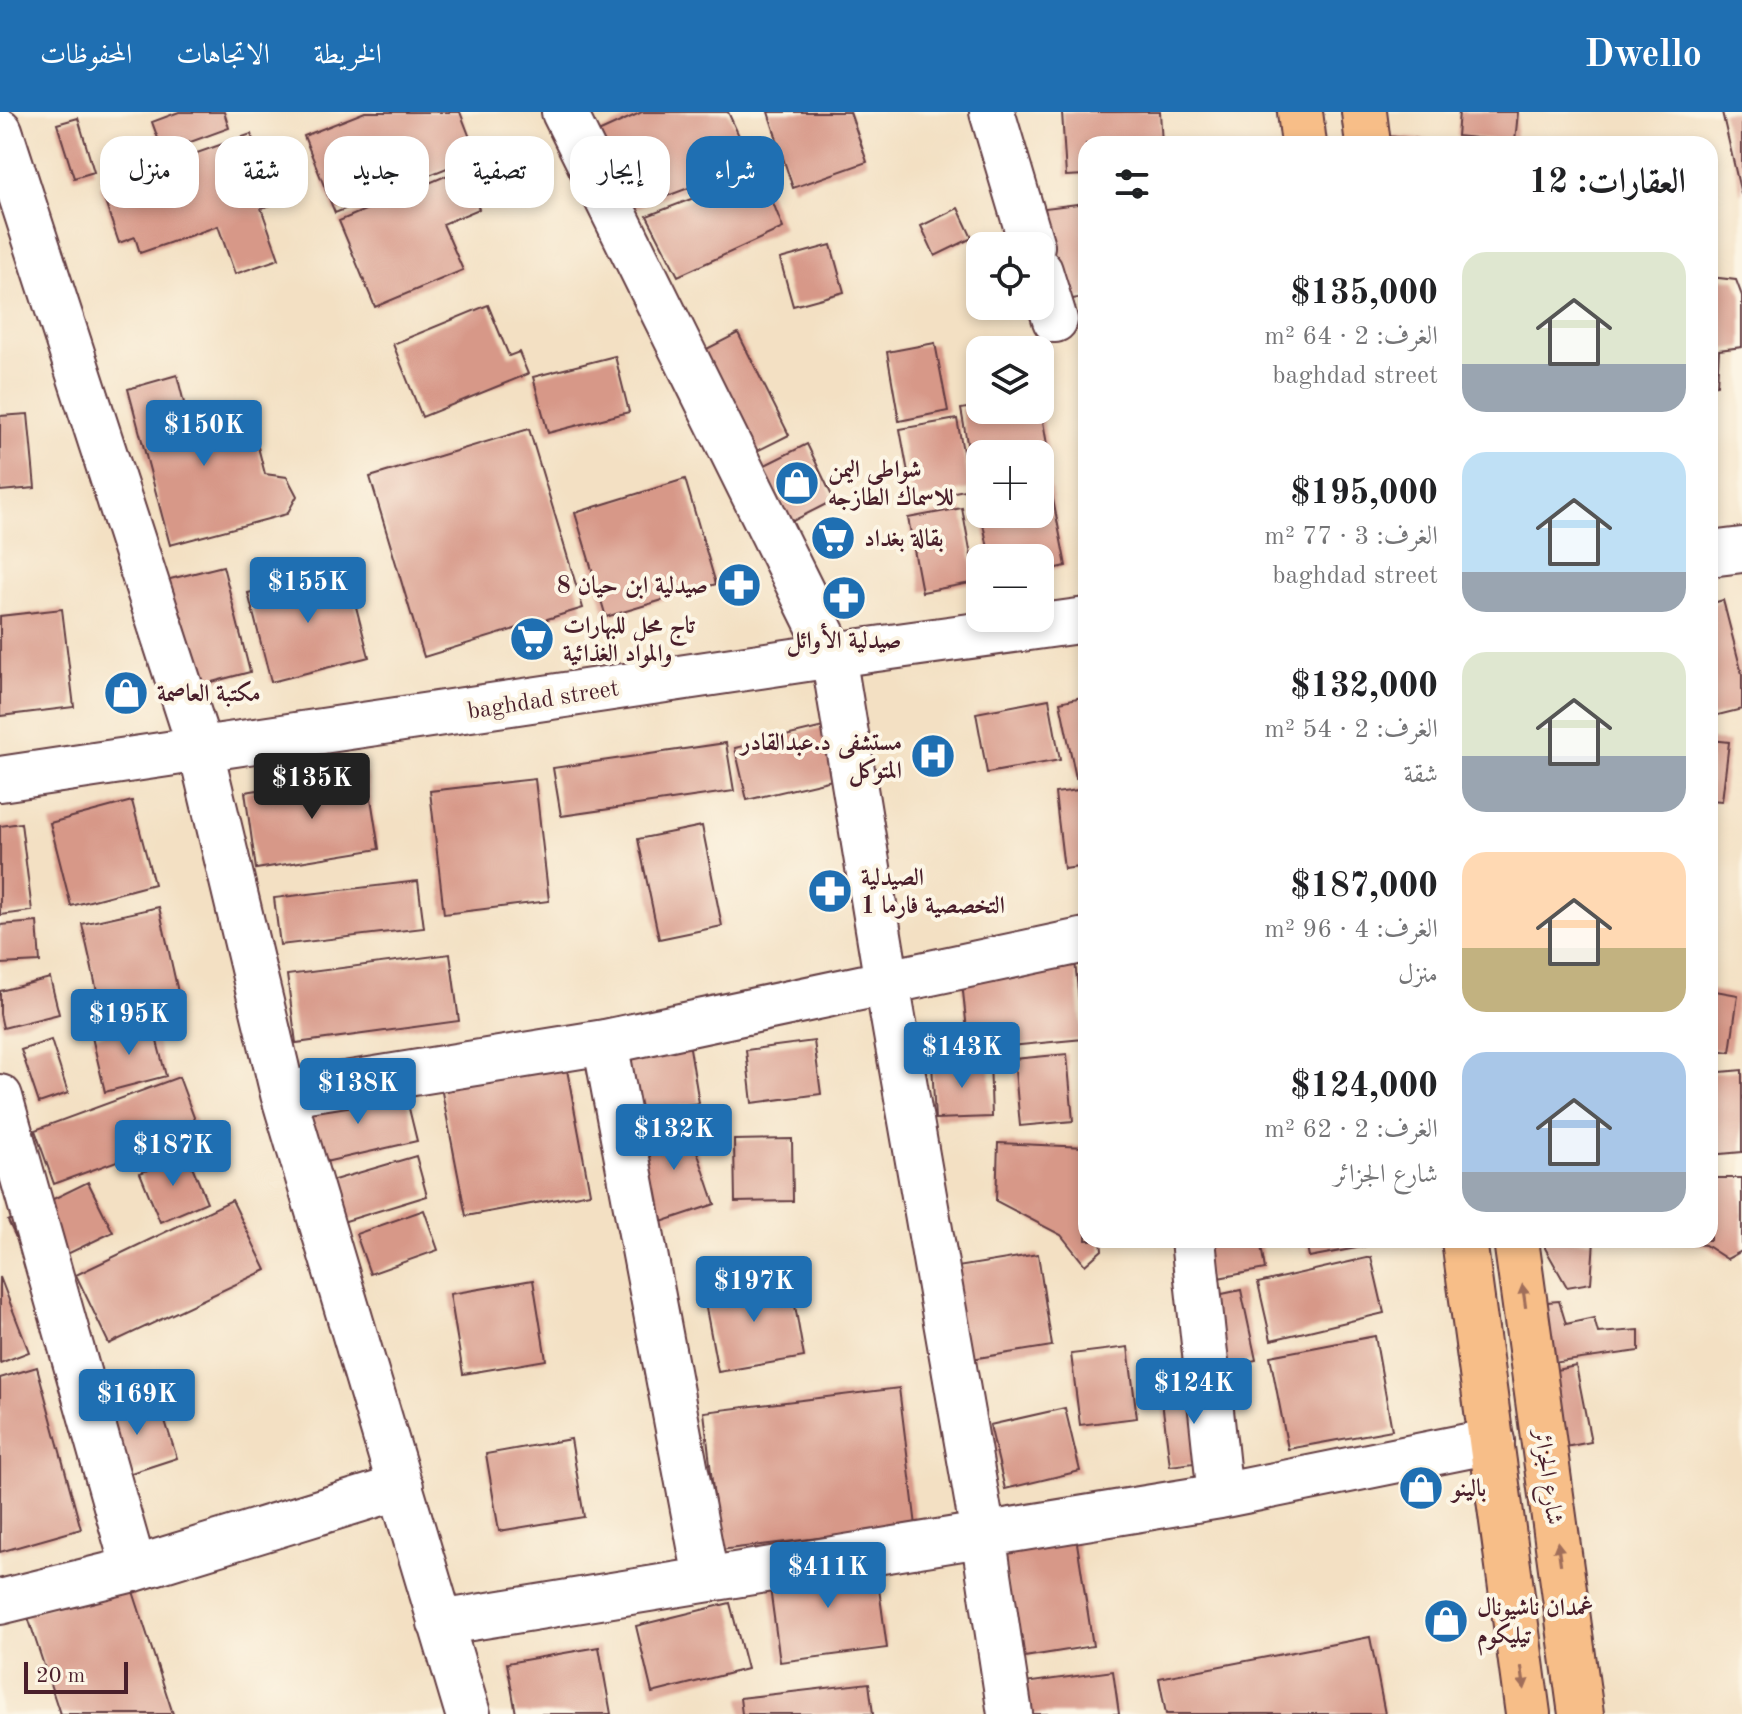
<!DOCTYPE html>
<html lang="ar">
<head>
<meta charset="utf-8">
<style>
  body { margin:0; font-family:"Old Standard TT",Amiri,serif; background:#f6f6f6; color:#202124; direction:rtl; height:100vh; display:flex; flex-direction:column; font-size:30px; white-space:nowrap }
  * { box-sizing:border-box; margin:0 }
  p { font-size:26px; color:#757577 }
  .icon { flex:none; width:44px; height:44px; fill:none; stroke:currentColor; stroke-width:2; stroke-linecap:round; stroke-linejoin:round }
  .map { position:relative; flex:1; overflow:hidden; direction:ltr }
  .drawer { position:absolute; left:1078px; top:24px; width:640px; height:1112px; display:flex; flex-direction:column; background:#fff; border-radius:24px; box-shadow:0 4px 12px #0003; direction:rtl }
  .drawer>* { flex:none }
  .hud { position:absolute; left:24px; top:24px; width:760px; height:72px; direction:rtl; display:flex; gap:16px }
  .tools { position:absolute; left:966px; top:120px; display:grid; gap:16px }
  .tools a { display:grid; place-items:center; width:88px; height:88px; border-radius:16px; background:#fff; box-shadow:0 4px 12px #0003; font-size:40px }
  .scale { position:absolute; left:24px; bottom:20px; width:104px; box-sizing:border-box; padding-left:8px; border:4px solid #4a1f2b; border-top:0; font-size:22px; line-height:28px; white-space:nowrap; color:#4a1f2b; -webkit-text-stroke:6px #fcf5e5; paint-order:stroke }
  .price { position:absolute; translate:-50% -68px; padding:0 18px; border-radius:8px; background:#1f6fb2; color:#fff; font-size:26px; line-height:52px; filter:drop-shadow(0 2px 4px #0008) }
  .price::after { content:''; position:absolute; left:50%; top:48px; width:24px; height:18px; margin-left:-12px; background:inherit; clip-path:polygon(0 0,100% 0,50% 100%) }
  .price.on { background:#222; color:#fff }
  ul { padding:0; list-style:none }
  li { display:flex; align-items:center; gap:24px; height:200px; padding:0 32px }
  li span { display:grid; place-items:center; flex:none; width:224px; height:160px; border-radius:24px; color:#555 }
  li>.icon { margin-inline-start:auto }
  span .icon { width:96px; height:96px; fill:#fffc; stroke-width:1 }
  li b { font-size:34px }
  h2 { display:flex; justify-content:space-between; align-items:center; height:96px; padding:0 32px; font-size:34px }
  .chip { padding:0 28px; border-radius:24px; background:#fff; box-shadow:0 4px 12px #0003; font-size:28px; line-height:72px }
  .chip.on { background:#1f6fb2; color:#fff }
  header { display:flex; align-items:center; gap:48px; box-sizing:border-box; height:112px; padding:0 40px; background:#1f6fb2; color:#fff }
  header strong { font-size:38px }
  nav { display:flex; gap:44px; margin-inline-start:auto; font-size:28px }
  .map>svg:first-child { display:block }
  .building { fill:#d79888 }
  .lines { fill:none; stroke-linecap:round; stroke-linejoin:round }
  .minor-casing { stroke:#633c42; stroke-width:48 }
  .major-casing { stroke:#633c42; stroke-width:48 }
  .minor { stroke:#fff; stroke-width:44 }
  .major { stroke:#f7be88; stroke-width:44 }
  .oneway { fill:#a06e5a }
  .labels { text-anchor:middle; stroke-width:8; stroke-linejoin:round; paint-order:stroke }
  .poi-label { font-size:24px; font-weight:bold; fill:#4a1f2b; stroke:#fcf5e5; text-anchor:start }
  .street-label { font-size:24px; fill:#4a1f2b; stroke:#fcf5e5 }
</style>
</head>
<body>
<header>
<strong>Dwello</strong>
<nav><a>الخريطة</a><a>الاتجاهات</a><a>المحفوظات</a></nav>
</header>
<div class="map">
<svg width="1742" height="1602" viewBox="0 0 1742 1602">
  <rect width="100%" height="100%" fill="#fcf5e5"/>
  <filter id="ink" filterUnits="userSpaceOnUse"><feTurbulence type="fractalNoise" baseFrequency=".0125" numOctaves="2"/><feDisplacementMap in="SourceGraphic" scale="16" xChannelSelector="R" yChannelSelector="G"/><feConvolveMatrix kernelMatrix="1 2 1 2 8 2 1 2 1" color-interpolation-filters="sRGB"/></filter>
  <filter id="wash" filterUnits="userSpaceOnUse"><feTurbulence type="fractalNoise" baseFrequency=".006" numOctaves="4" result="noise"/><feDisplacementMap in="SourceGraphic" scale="32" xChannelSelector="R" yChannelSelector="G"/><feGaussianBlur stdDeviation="1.8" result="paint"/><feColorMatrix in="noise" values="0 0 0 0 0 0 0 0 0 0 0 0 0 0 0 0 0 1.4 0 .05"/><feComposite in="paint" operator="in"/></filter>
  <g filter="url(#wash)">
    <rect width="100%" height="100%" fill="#f3e0c3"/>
    <g id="blocks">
      <path class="building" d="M 179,0 L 224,0 L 229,16 L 163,40 L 152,10 Z
        M 365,0 L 460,0 L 477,44 L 335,101 L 304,24 Z
        M 642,0 L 728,0 L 752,52 L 633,97 L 596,21 Z
        M 768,0 L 850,0 L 867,50 L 793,76 Z
        M 1062,0 L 1160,0 L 1162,32 L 1086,32 L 1086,63 L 1066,64 Z
        M 1459,0 L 1518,0 L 1515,30 L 1457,24 Z
        M 1722,0 L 1742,0 L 1742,82 L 1741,82 Z
        M 78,6 L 94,60 L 74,66 L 57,12 Z
        M 251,22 L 275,92 L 261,96 L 279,147 L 235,162 L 218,114 L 140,141 L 135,125 L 119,131 L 100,75 Z
        M 1374,23 L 1452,30 L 1452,32 L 1375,32 Z
        M 462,57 L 479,97 L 443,112 L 463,158 L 375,195 L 339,109 Z
        M 761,60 L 783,116 L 678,164 L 647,104 Z
        M 1086,91 L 1086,185 L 1058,189 L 1045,96 Z
        M 958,96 L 972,126 L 935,144 L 921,114 Z
        M 831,133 L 844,180 L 793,194 L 780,147 Z
        M 1710,165 L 1736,168 L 1742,184 L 1742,235 L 1719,238 L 1717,273 L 1710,274 Z
        M 488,193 L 509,244 L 519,240 L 528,262 L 422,305 L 393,232 Z
        M 738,221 L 789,323 L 745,345 L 693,244 Z
        M 935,231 L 948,299 L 899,309 L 887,240 Z
        M 615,244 L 629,300 L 548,321 L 533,265 Z
        M 177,263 L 192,323 L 251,308 L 265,362 L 287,365 L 297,384 L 287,402 L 170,433 L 128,277 Z
        M 980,294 L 980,298 L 1041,298 L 1050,350 L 1040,352 L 1040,342 L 980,342 L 980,363 L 973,364 L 961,297 Z
        M 28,302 L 35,376 L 0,379 L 0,304 Z
        M 957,307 L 970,377 L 913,388 L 900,317 Z
        M 529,317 L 583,496 L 424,545 L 370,365 Z
        M 807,332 L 834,388 L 791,410 L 763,354 Z
        M 685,367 L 716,472 L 606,505 L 575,401 Z
        M 1049,367 L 1066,454 L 1040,460 L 1040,446 L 990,446 L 981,402 L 1040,402 L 1040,369 Z
        M 962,396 L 976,470 L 922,480 L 908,406 Z
        M 223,454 L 250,560 L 185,577 L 158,470 Z
        M 346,456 L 369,545 L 271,570 L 248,481 Z
        M 1723,488 L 1742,562 L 1742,597 L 1710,605 L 1710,492 Z
        M 62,497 L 74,595 L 0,604 L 0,504 Z
        M 1086,584 L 1086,664 L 1076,666 L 1060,590 Z
        M 1049,587 L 1060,648 L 987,661 L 976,601 Z
        M 832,613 L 845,665 L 747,688 L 735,636 Z
        M 1710,628 L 1729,630 L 1722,689 L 1710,688 Z
        M 726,631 L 734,679 L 561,704 L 553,656 Z
        M 367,661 L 379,737 L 256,757 L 245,680 Z
        M 535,667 L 549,789 L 444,802 L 430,679 Z
        M 1086,677 L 1086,754 L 1064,757 L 1055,681 Z
        M 132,689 L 154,772 L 71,794 L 50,711 Z
        M 21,711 L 32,799 L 0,803 L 0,714 Z
        M 702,714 L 722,814 L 659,827 L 638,727 Z
        M 418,769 L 424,816 L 280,833 L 274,786 Z
        M 159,795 L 180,889 L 103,906 L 82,812 Z
        M 37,810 L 40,850 L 0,852 L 0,813 Z
        M 450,842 L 459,909 L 296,931 L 287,863 Z
        M 1075,849 L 1083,927 L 969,938 L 961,860 Z
        M 50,866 L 59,902 L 3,916 L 0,902 L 0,879 Z
        M 1710,878 L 1738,883 L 1730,940 L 1710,937 Z
        M 152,910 L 166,964 L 105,980 L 92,925 Z
        M 688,924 L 699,991 L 631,1002 L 620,934 Z
        M 51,928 L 68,981 L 39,991 L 21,938 Z
        M 814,929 L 821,982 L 752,991 L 746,938 Z
        M 1067,942 L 1073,1009 L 1020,1014 L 1014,947 Z
        M 565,947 L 590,1081 L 466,1104 L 440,970 Z
        M 990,948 L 992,1005 L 935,1007 L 932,951 Z
        M 1742,958 L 1742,1040 L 1710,1043 L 1710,961 Z
        M 179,965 L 199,1019 L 54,1072 L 35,1018 Z
        M 404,976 L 417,1029 L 312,1053 L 299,1000 Z
        M 687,1010 L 715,1092 L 661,1110 L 633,1029 Z
        M 792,1027 L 793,1089 L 735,1090 L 734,1028 Z
        M 998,1031 L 1086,1035 L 1086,1128 L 1101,1128 L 1102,1138 L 1085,1153 L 1061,1123 L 996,1089 Z
        M 187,1042 L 207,1090 L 160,1110 L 140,1061 Z
        M 416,1044 L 427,1084 L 336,1112 L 324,1071 Z
        M 1710,1066 L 1742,1066 L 1742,1139 L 1727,1147 L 1705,1133 L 1680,1130 L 1680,1128 L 1710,1128 Z
        M 88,1070 L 113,1120 L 32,1159 L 8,1109 Z
        M 232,1088 L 266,1158 L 109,1232 L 76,1163 Z
        M 424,1098 L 438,1138 L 370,1162 L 356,1122 Z
        M 1201,1128 L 1260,1128 L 1265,1157 L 1208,1168 Z
        M 1306,1128 L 1366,1128 L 1367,1134 L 1309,1145 Z
        M 1545,1128 L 1594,1128 L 1591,1171 L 1567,1175 L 1545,1136 Z
        M 1038,1142 L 1052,1234 L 959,1249 L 945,1157 Z
        M 1371,1145 L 1384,1201 L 1271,1228 L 1258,1171 Z
        M 0,1165 L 29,1240 L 0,1251 Z
        M 790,1165 L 804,1245 L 718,1260 L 703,1180 Z
        M 533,1168 L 546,1248 L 463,1262 L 450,1182 Z
        M 1241,1178 L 1256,1248 L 1203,1259 L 1189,1189 Z
        M 1559,1189 L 1566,1212 L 1594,1206 L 1598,1221 L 1639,1218 L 1639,1239 L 1553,1251 L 1536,1191 Z
        M 1375,1224 L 1392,1318 L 1288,1337 L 1270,1244 Z
        M 1128,1235 L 1137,1306 L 1080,1313 L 1071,1242 Z
        M 1576,1254 L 1591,1330 L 1565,1335 L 1551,1259 Z
        M 37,1255 L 81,1417 L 0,1440 L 0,1266 Z
        M 1218,1275 L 1228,1347 L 1170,1354 L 1161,1281 Z
        M 899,1276 L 916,1414 L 720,1438 L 704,1300 Z
        M 157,1284 L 177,1346 L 116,1366 L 96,1305 Z
        M 1065,1296 L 1080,1359 L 1005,1377 L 990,1313 Z
        M 571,1327 L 584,1405 L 499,1419 L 486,1342 Z
        M 1075,1418 L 1093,1534 L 1018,1546 L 1000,1430 Z
        M 875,1447 L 887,1536 L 780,1550 L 768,1461 Z
        M 129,1467 L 173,1602 L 60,1602 L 27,1502 Z
        M 730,1491 L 747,1557 L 652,1581 L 636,1514 Z
        M 1370,1525 L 1385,1602 L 1166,1602 L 1159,1566 Z
        M 599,1535 L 611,1602 L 516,1602 L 507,1551 Z
        M 1113,1559 L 1119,1602 L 1029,1602 L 1024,1571 Z
        M 869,1571 L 873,1602 L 742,1602 L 740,1586 Z"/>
    </g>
  </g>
  <g filter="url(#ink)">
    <use href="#blocks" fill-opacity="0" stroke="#633c42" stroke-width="2"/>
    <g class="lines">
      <g class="minor-casing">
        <path id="minor" d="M 564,0 L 833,543 L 887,871 L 983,1422 L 1010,1602
          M 992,0 L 1032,134
          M 0,19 L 201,639 L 283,982 L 468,1602
          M 1040,159 L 1055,208
          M 1710,442 L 1742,438
          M 0,667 L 833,543 L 1086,508
          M 605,930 L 706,1466
          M 283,982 L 605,930 L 1086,828
          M 0,985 L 134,1457
          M 1193,1128 L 1220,1384
          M 0,1490 L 134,1457 L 401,1375
          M 440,1511 L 1220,1384 L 1492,1329"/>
      </g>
      <g class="major-casing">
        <path id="major" d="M 1300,0 L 1304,32
          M 1364,0 L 1368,32
          M 1464,1128 L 1528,1602
          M 1516,1128 L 1581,1602"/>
      </g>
      <use href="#minor" class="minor"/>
      <use href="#major" class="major"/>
    </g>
    <defs><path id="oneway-solid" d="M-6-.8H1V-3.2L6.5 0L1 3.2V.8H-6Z" transform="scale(2)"/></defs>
    <g class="oneway">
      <use href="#oneway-solid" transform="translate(1524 1184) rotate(-98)"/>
      <use href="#oneway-solid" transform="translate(1559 1441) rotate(-98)"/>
      <use href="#oneway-solid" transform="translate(1523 1566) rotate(82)"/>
    </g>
  </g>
  <defs>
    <g id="shop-disc" transform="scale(2.3)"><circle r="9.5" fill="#1f6fb2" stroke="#fcf5e5"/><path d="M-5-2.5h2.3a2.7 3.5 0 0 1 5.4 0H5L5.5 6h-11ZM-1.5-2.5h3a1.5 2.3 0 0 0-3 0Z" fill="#fff"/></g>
    <g id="supermarket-disc" transform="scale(2.3)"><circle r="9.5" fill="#1f6fb2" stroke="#fcf5e5"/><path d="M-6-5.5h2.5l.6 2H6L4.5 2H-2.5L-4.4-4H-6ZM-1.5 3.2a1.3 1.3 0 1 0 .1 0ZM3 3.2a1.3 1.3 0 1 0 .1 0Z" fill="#fff"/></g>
    <g id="pharmacy-disc" transform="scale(2.3)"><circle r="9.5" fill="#1f6fb2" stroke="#fcf5e5"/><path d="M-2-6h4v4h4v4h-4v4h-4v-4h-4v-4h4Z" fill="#fff"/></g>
    <g id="hospital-disc" transform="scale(2.3)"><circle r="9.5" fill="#1f6fb2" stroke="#fcf5e5"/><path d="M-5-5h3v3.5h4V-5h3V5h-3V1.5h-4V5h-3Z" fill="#fff"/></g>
  </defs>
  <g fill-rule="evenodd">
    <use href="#shop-disc" x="797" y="371"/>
    <use href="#supermarket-disc" x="833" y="426"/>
    <use href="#pharmacy-disc" x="739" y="473"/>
    <use href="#pharmacy-disc" x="844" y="486"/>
    <use href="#supermarket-disc" x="532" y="527"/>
    <use href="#shop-disc" x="126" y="581"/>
    <use href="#hospital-disc" x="933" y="644"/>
    <use href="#pharmacy-disc" x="830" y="779"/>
    <use href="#shop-disc" x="1421" y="1376"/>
    <use href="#shop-disc" x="1446" y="1509"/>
  </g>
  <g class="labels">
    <g class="poi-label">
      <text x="828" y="365">شواطى اليمن<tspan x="828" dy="28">للاسماك الطازجه</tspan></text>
      <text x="864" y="434">بقالة بغداد</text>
      <text x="708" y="481" text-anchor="end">صيدلية ابن حيان 8</text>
      <text x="563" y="521">تاج محل للبهارات<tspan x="563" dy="28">والمواد الغذائية</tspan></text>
      <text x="844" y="536" text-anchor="middle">صيدلية الأوائل</text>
      <text x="157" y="589">مكتبة العاصمة</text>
      <text x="902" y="638" text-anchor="end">مستشفى د.عبدالقادر<tspan x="902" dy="28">المتوكل</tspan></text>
      <text x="861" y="773">الصيدلية<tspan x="861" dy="28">التخصصية فارما 1</tspan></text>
      <text x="1452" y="1384">بالينو</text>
      <text x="1477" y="1503">غمدان ناشيونال<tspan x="1477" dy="28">تيليكوم</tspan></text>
    </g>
    <g class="street-label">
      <text transform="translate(543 587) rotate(-9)" y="8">baghdad street</text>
      <text transform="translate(1549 1365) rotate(82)" y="8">شارع الجزائر</text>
    </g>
  </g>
</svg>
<div class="tools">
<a><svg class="icon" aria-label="locate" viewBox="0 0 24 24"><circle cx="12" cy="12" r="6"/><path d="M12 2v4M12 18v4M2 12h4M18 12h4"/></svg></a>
<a><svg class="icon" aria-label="layers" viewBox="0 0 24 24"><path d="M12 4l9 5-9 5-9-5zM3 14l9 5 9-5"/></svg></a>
<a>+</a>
<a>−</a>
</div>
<div class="scale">20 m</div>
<b class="price" style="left:204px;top:356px">$150K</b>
<b class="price" style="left:308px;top:513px">$155K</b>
<b class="price on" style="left:312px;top:709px">$135K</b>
<b class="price" style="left:129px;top:945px">$195K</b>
<b class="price" style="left:962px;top:978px">$143K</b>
<b class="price" style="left:358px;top:1014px">$138K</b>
<b class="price" style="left:674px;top:1060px">$132K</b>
<b class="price" style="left:173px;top:1076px">$187K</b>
<b class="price" style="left:754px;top:1212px">$197K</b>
<b class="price" style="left:1194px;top:1314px">$124K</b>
<b class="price" style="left:137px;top:1325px">$169K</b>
<b class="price" style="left:828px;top:1498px">$411K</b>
<div class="hud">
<a class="chip on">شراء</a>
<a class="chip">إيجار</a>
<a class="chip">تصفية</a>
<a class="chip">جديد</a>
<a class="chip">شقة</a>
<a class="chip">منزل</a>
</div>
<section class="drawer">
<h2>العقارات: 12<svg class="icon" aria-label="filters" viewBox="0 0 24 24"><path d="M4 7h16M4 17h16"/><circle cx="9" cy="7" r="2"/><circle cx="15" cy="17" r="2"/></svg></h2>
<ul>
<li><span style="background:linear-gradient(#dfe7d0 70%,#9aa5b1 0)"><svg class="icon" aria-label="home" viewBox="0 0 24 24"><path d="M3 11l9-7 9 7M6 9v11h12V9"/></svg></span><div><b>$135,000</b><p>الغرف: 2 · 64 m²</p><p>baghdad street</p></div></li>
<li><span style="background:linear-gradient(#bfe0f5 75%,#9aa5b1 0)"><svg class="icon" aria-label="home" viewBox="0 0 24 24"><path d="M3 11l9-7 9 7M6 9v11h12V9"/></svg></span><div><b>$195,000</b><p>الغرف: 3 · 77 m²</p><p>baghdad street</p></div></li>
<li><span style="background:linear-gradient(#dfe7d0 65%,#9aa5b1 0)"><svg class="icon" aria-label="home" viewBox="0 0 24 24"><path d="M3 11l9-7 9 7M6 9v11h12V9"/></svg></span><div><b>$132,000</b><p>الغرف: 2 · 54 m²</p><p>شقة</p></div></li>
<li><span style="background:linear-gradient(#ffd9b3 60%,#c2b280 0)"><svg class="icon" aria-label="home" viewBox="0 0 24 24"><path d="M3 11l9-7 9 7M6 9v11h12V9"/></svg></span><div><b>$187,000</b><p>الغرف: 4 · 96 m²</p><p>منزل</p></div></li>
<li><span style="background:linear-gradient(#a9c7e8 75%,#9aa5b1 0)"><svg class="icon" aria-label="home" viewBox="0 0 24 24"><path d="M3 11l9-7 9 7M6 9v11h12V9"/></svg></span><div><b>$124,000</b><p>الغرف: 2 · 62 m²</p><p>شارع الجزائر</p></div></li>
</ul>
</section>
</div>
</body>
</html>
